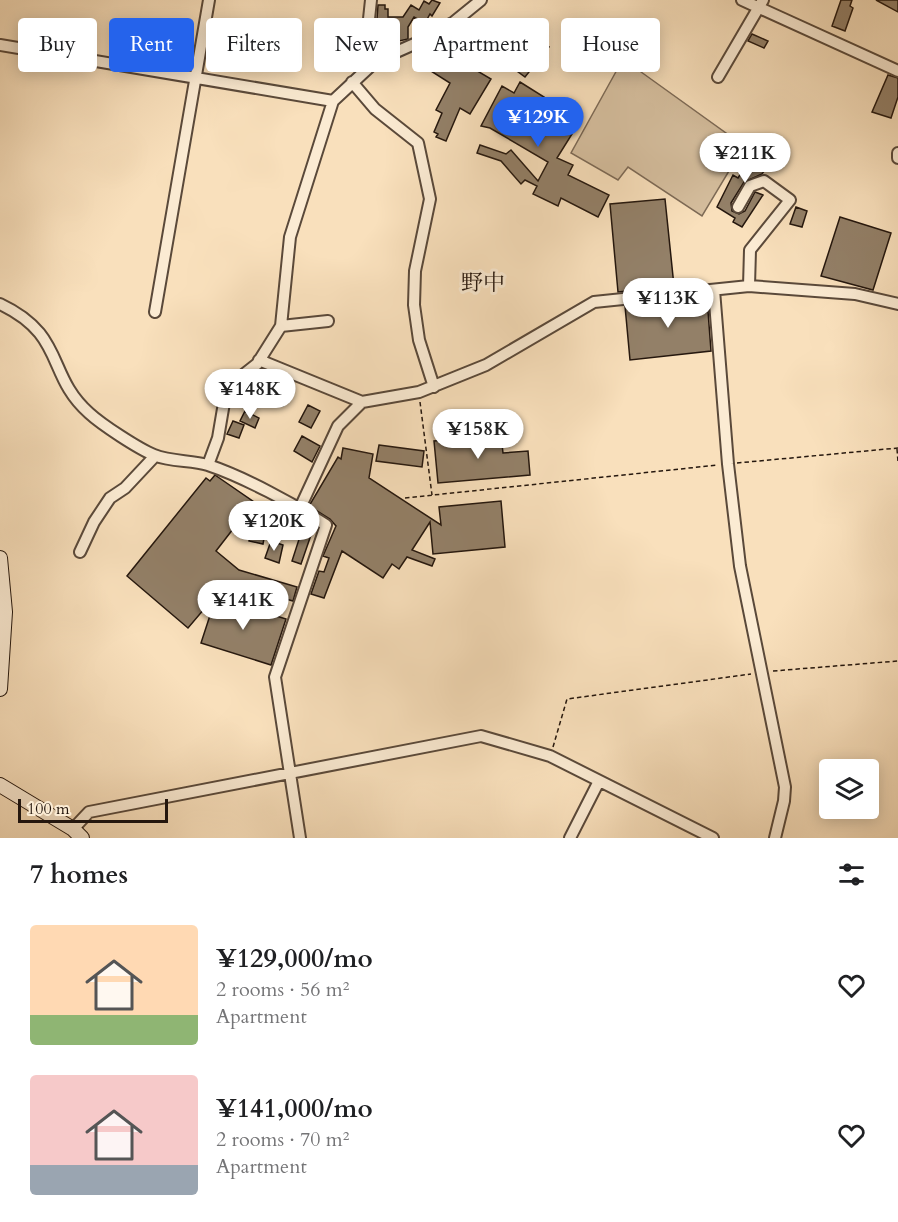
<!DOCTYPE html>
<html lang="en">
<head>
<meta charset="utf-8">
<style>
  body { margin:0; font-family:Cardo,"Noto Serif JP",serif; background:#f2f2f2; color:#202124; height:100vh; display:flex; flex-direction:column; font-size:22px; white-space:nowrap }
  * { box-sizing:border-box; margin:0 }
  p { font-size:20px; color:#757577 }
  .icon { flex:none; width:33px; height:33px; fill:none; stroke:currentColor; stroke-width:2; stroke-linecap:round; stroke-linejoin:round }
  .map { position:relative; height:838px; overflow:hidden }
  .side { display:flex; flex-direction:column; background:#fff; flex:1 }
  .side>* { flex:none }
  .guide { position:absolute; left:18px; top:18px; width:862px; height:54px; display:flex; gap:12px }
  .tools { position:absolute; left:819px; top:759px; display:grid; gap:12px }
  .tools a { display:grid; place-items:center; width:60px; height:60px; border-radius:6px; background:#fff; box-shadow:0 3px 15px #0003; font-size:30px }
  .scale { position:absolute; left:18px; bottom:15px; width:150px; box-sizing:border-box; padding-left:6px; border:3px solid #25170e; border-top:0; font-size:16px; line-height:21px; white-space:nowrap; color:#25170e; -webkit-text-stroke:4px #fbebd3; paint-order:stroke }
  .price { position:absolute; translate:-50% -51px; padding:0 14px; border-radius:21px; background:#fff; color:#222; font-size:20px; line-height:39px; filter:drop-shadow(0 2px 3px #0008) }
  .price::after { content:''; position:absolute; left:50%; top:36px; width:18px; height:14px; margin-left:-9px; background:inherit; clip-path:polygon(0 0,100% 0,50% 100%) }
  .price.on { background:#2563eb; color:#fff }
  ul { padding:0; list-style:none }
  li { display:flex; align-items:center; gap:18px; height:150px; padding:0 30px }
  li span { display:grid; place-items:center; flex:none; width:168px; height:120px; border-radius:6px; color:#555 }
  li>.icon { margin-inline-start:auto }
  span .icon { width:72px; height:72px; fill:#fffc; stroke-width:1 }
  li b { font-size:26px }
  h2 { display:flex; justify-content:space-between; align-items:center; height:72px; padding:0 30px; font-size:26px }
  .chip { padding:0 21px; border-radius:6px; background:#fff; box-shadow:0 3px 15px #0003; font-size:21px; line-height:54px }
  .chip.on { background:#2563eb; color:#fff }
  .map>svg:first-child { display:block }
  .green { fill:#d5be9e; stroke:#7d6a56; stroke-width:1.5 }
  .building { fill:#938068; stroke:#25170e; stroke-width:1.5 }
  .lines { fill:none; stroke-linecap:round; stroke-linejoin:round }
  .street-casing { stroke:#5a493a; stroke-width:14 }
  .secondary-casing { stroke:#25170e; stroke-width:16 }
  .path { stroke:#25170e; stroke-width:1.5; stroke-dasharray:4.5 3; stroke-linecap:butt }
  .street { stroke:#fbebd3; stroke-width:10 }
  .secondary { stroke:#fbebd3; stroke-width:14 }
  .labels { text-anchor:middle; stroke-width:6; stroke-linejoin:round; paint-order:stroke }
  .quarter-label { font-size:22px; fill:#25170e; stroke:#fbebd3 }
</style>
</head>
<body>
<div class="map">
<svg width="898" height="838" viewBox="0 0 898 838">
  <rect width="100%" height="100%" fill="#f9e0bc"/>
  <filter id="stains"><feTurbulence type="fractalNoise" baseFrequency=".00333" numOctaves="4"/><feColorMatrix values="0 0 0 0 .2 0 0 0 0 .09 0 0 0 0 .02 0 0 0 .5 -.17"/></filter>
  <radialGradient id="worn" r=".72"><stop offset=".6" stop-color="#630" stop-opacity="0"/><stop offset="1" stop-color="#630" stop-opacity=".3"/></radialGradient>
  <path class="green" d="M 623,59 L 744,146 L 702,216 L 628,167 L 618,180 L 571,153 Z"/>
  <path class="building" d="M 432,0 L 440,3 L 432,16 L 430,14 L 425,23 L 414,17 L 408,27 L 408,39 L 394,42 L 394,45 L 382,50 L 377,19 L 378,5 L 385,5 L 385,9 L 388,9 L 388,17 L 403,17 L 411,5 L 419,10 L 424,1 L 429,4 Z
    M 841,0 L 852,0 L 850,6 L 853,8 L 845,31 L 832,26 Z
    M 876,0 L 898,0 L 898,12 Z
    M 752,34 L 768,41 L 764,48 L 748,41 Z
    M 533,35 L 549,47 L 525,77 L 517,71 L 522,65 L 515,58 Z
    M 431,52 L 460,70 L 464,63 L 491,79 L 470,114 L 460,108 L 446,141 L 436,137 L 438,134 L 434,132 L 442,113 L 436,110 L 450,83 L 423,66 Z
    M 888,75 L 898,78 L 898,97 L 891,118 L 872,112 Z
    M 520,82 L 544,97 L 540,104 L 558,114 L 553,122 L 572,134 L 557,158 L 573,165 L 568,175 L 609,195 L 598,217 L 561,198 L 558,206 L 533,194 L 537,186 L 525,180 L 521,184 L 501,161 L 477,153 L 480,145 L 506,154 L 511,150 L 538,181 L 548,162 L 490,128 L 481,126 L 502,86 L 514,93 Z
    M 754,145 L 773,159 L 762,174 L 744,182 L 731,203 L 732,211 L 739,214 L 745,211 L 755,192 L 763,195 L 742,227 L 733,222 L 735,218 L 717,207 L 733,175 L 738,178 L 747,164 L 742,161 Z
    M 665,199 L 674,286 L 618,292 L 610,204 Z
    M 796,207 L 807,211 L 802,227 L 790,224 Z
    M 840,217 L 891,233 L 873,290 L 821,276 Z
    M 707,298 L 711,351 L 630,360 L 625,306 Z
    M 262,373 L 292,392 L 283,406 L 253,387 Z
    M 252,378 L 256,381 L 248,390 L 242,385 Z
    M 308,405 L 320,411 L 311,428 L 299,422 Z
    M 245,411 L 259,418 L 255,428 L 240,421 Z
    M 233,421 L 244,425 L 239,438 L 227,434 Z
    M 501,435 L 503,453 L 528,451 L 530,475 L 438,483 L 434,441 Z
    M 302,436 L 320,446 L 312,462 L 294,451 Z
    M 379,445 L 424,451 L 422,467 L 376,461 Z
    M 343,448 L 373,454 L 369,478 L 441,525 L 439,507 L 501,501 L 505,547 L 433,554 L 430,522 L 412,550 L 435,559 L 432,566 L 407,557 L 399,569 L 392,564 L 383,578 L 342,551 L 324,598 L 311,594 L 319,571 L 324,572 L 329,558 L 323,556 L 336,526 L 330,519 L 309,506 L 338,457 L 341,459 Z
    M 215,475 L 254,502 L 216,551 L 239,570 L 297,587 L 293,601 L 227,582 L 188,628 L 127,576 L 206,478 L 210,481 Z
    M 256,507 L 269,510 L 263,544 L 249,541 Z
    M 278,508 L 291,513 L 289,521 L 275,518 Z
    M 302,530 L 312,532 L 301,564 L 292,561 Z
    M 271,541 L 283,545 L 279,563 L 265,558 Z
    M 216,597 L 286,619 L 271,665 L 201,643 Z"/>
  <g class="lines">
    <g class="street-casing">
      <path id="street" d="M 371,0 L 369,19 L 376,61
        M 742,0 L 898,71
        M 0,45 L 333,101 L 376,61 L 421,41 L 454,22 L 481,0
        M 718,77 L 763,0
        M 352,82 L 375,109 L 418,143 L 430,199 L 415,271 L 414,305 L 419,340 L 434,387
        M 898,153 L 898,158
        M 738,207 L 750,186 L 764,181 L 790,200 L 750,250 L 749,286
        M 714,290 L 728,464 L 740,566 L 785,787 L 784,801 L 775,838
        M 0,304 C 66,335 46,375 89,413 C 102,425 139,449 154,455 C 171,462 191,460 208,465 C 244,477 294,504 326,525 L 275,677 L 300,838
        M 155,312 L 209,0
        M 281,326 L 290,237 L 333,101
        M 259,360 L 362,402
        M 208,465 L 218,438 L 225,397 L 233,383 L 257,364 L 281,326 L 328,321
        M 300,508 L 338,426 L 362,402 L 419,392 L 486,365 L 594,302 L 749,286 L 855,294 L 898,304
        M 80,552 L 94,522 L 110,498 L 125,488 L 155,456
        M 73,829 L 89,812 L 481,736 L 550,756 L 713,838
        M 570,838 L 598,783"/>
    </g>
    <g class="secondary-casing">
      <path id="secondary" d="M 0,558 L 5,612 L 0,689
        M 0,785 L 73,829 L 82,838"/>
    </g>
    <path class="path" d="M 420,402 L 432,495
      M 897,449 L 898,462
      M 737,463 L 898,448
      M 405,498 L 718,465
      M 773,671 L 898,661
      M 553,747 L 567,699 L 751,674"/>
    <use href="#street" class="street"/>
    <use href="#secondary" class="secondary"/>
  </g>
  <g class="labels">
    <g class="quarter-label">
      <text x="483" y="290">野中</text>
    </g>
  </g>
  <rect width="100%" height="100%" filter="url(#stains)"/>
  <rect width="100%" height="100%" fill="url(#worn)"/>
</svg>
<div class="tools">
<a><svg class="icon" aria-label="layers" viewBox="0 0 24 24"><path d="M12 4l9 5-9 5-9-5zM3 14l9 5 9-5"/></svg></a>
</div>
<div class="scale">100 m</div>
<b class="price on" style="left:538px;top:148px">¥129K</b>
<b class="price" style="left:745px;top:184px">¥211K</b>
<b class="price" style="left:668px;top:329px">¥113K</b>
<b class="price" style="left:250px;top:420px">¥148K</b>
<b class="price" style="left:478px;top:460px">¥158K</b>
<b class="price" style="left:274px;top:552px">¥120K</b>
<b class="price" style="left:243px;top:631px">¥141K</b>
<div class="guide">
<a class="chip">Buy</a>
<a class="chip on">Rent</a>
<a class="chip">Filters</a>
<a class="chip">New</a>
<a class="chip">Apartment</a>
<a class="chip">House</a>
</div>
</div>
<section class="side">
<h2>7 homes<svg class="icon" aria-label="filters" viewBox="0 0 24 24"><path d="M4 7h16M4 17h16"/><circle cx="9" cy="7" r="2"/><circle cx="15" cy="17" r="2"/></svg></h2>
<ul>
<li><span style="background:linear-gradient(#ffd9b3 75%,#8fb573 0)"><svg class="icon" aria-label="home" viewBox="0 0 24 24"><path d="M3 11l9-7 9 7M6 9v11h12V9"/></svg></span><div><b>¥129,000/mo</b><p>2 rooms · 56 m²</p><p>Apartment</p></div><svg class="icon" aria-label="heart" viewBox="0 0 24 24"><path d="M12 20l-8-8c-3-5 5-10 8-4 3-6 11-1 8 4z"/></svg></li>
<li><span style="background:linear-gradient(#f6c9c9 75%,#9aa5b1 0)"><svg class="icon" aria-label="home" viewBox="0 0 24 24"><path d="M3 11l9-7 9 7M6 9v11h12V9"/></svg></span><div><b>¥141,000/mo</b><p>2 rooms · 70 m²</p><p>Apartment</p></div><svg class="icon" aria-label="heart" viewBox="0 0 24 24"><path d="M12 20l-8-8c-3-5 5-10 8-4 3-6 11-1 8 4z"/></svg></li>
</ul>
</section>
</body>
</html>
